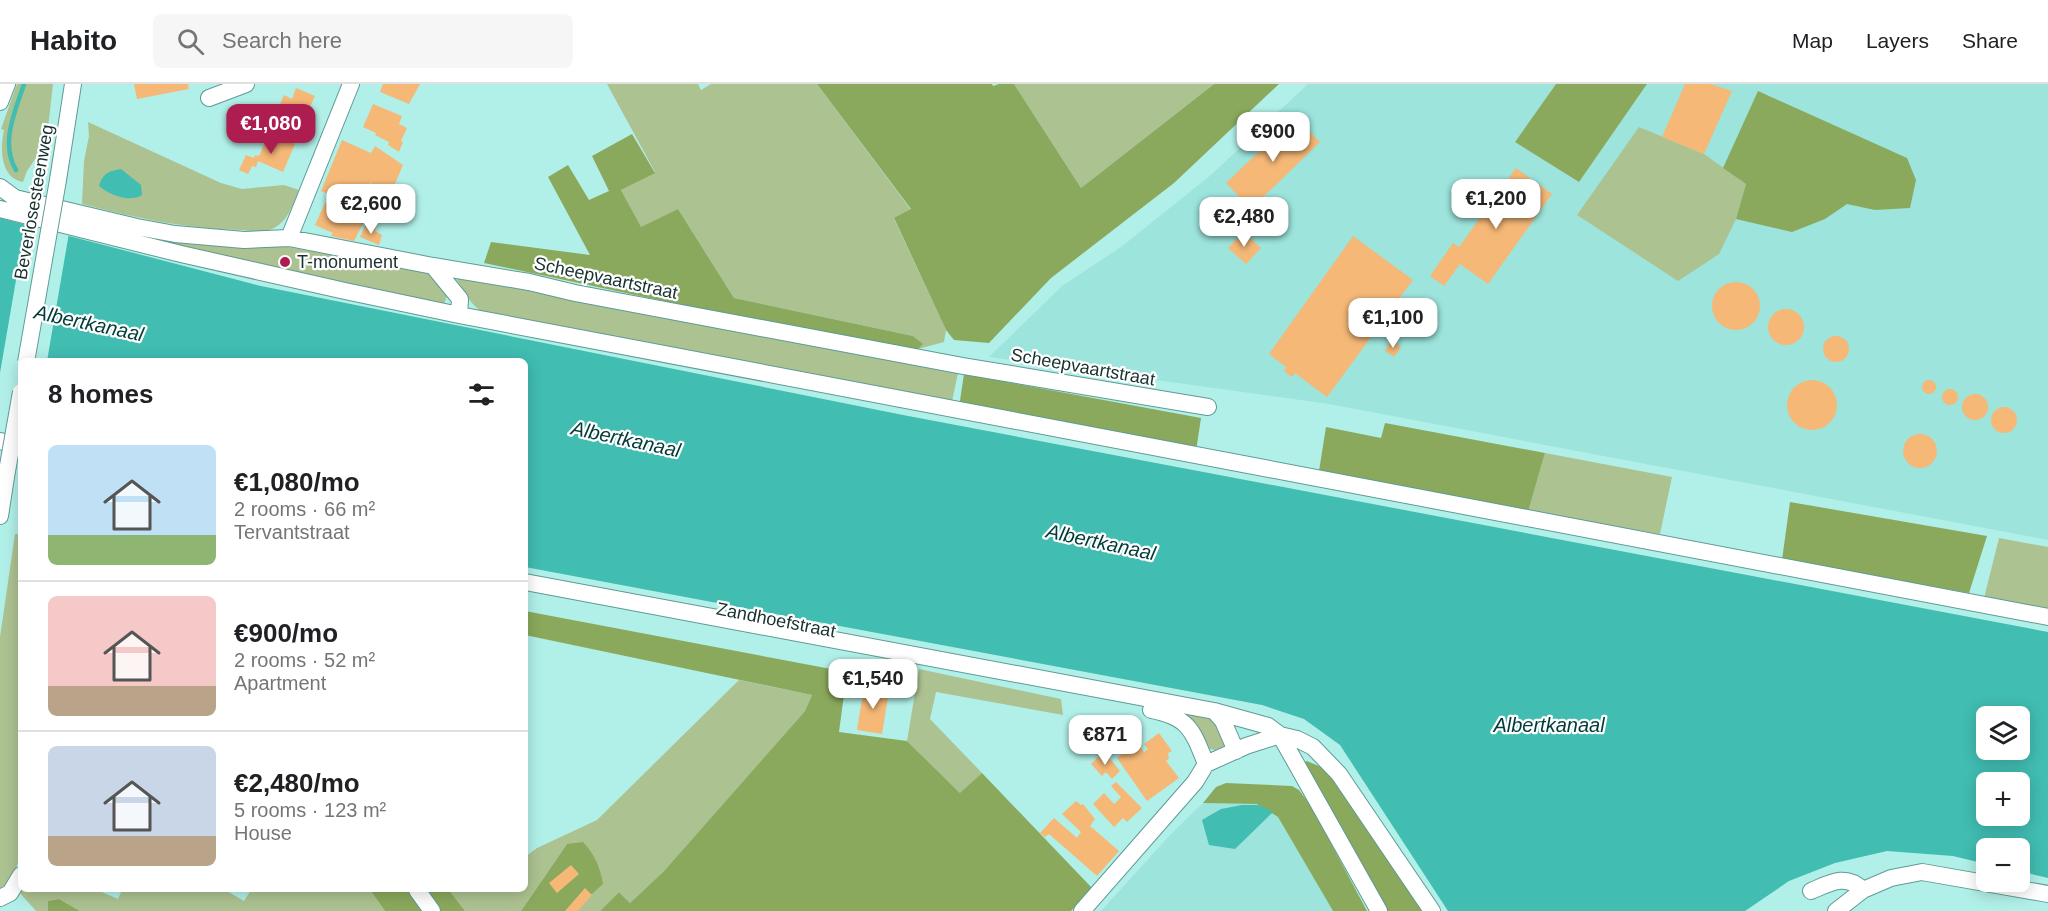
<!DOCTYPE html>
<html lang="en">
<head>
<meta charset="utf-8">
<style>
  body { margin:0; font-family:Arial,sans-serif; background:#f6f6f6; color:#202124; height:100vh; display:flex; flex-direction:column; font-size:22px; white-space:nowrap }
  * { box-sizing:border-box; margin:0 }
  p { font-size:20px; color:#757577 }
  .icon { flex:none; width:33px; height:33px; fill:none; stroke:currentColor; stroke-width:2; stroke-linecap:round; stroke-linejoin:round }
  .map { position:relative; flex:1; overflow:hidden }
  .sheet { position:absolute; left:18px; top:274px; width:510px; height:534px; display:flex; flex-direction:column; background:#fff; border-radius:9px; box-shadow:0 3px 15px #0003 }
  .sheet>* { flex:none }
  .tools { position:absolute; left:1976px; top:622px; display:grid; gap:12px }
  .tools a { display:grid; place-items:center; width:54px; height:54px; border-radius:9px; background:#fff; box-shadow:0 3px 15px #0003; font-size:30px }
  .price { position:absolute; translate:-50% -51px; padding:0 14px; border-radius:12px; background:#fff; color:#222; font-size:20px; line-height:39px; filter:drop-shadow(0 2px 3px #0008) }
  .price::after { content:''; position:absolute; left:50%; top:36px; width:18px; height:14px; margin-left:-9px; background:inherit; clip-path:polygon(0 0,100% 0,50% 100%) }
  .price.current { background:#ae1d50; color:#fff }
  ul { padding:0; list-style:none }
  li { display:flex; align-items:center; gap:18px; height:150px; padding:0 30px }
  li+li { border-top:2px solid #e0e0e0 }
  li span { display:grid; place-items:center; flex:none; width:168px; height:120px; border-radius:9px; color:#555 }
  li>.icon { margin-inline-start:auto }
  span .icon { width:72px; height:72px; fill:#fffc; stroke-width:1 }
  li b { font-size:26px }
  h2 { display:flex; justify-content:space-between; align-items:center; height:72px; padding:0 30px; font-size:26px }
  header { display:flex; align-items:center; gap:36px; box-sizing:border-box; height:84px; padding:0 30px; background:#fff; border-bottom:2px solid #e0e0e0 }
  header strong { font-size:28px }
  nav { display:flex; gap:33px; margin-inline-start:auto; font-size:21px }
  .search { width:420px; height:54px; background:#f6f6f6; display:flex; align-items:center; gap:15px; box-sizing:border-box; padding:0 21px; border-radius:9px; color:#757577; font-size:22px }
  .map>svg:first-child { display:block }
  .built { fill:#9ce4dc }
  .green { fill:#adc291 }
  .forest { fill:#8aa95c }
  .water { fill:#41bdb2; fill-rule:evenodd }
  .pier { fill:#b1f0e8 }
  .lines { fill:none; stroke-linecap:round; stroke-linejoin:round }
  .stream { stroke:#41bdb2; stroke-width:4.5 }
  .building { fill:#f5b877 }
  .minor-casing { stroke:#5e9b95; stroke-width:18 }
  .minor { stroke:#fff; stroke-width:16 }
  .minor-bridge-casing { stroke:#5e9b95; stroke-width:18; stroke-linecap:butt }
  .minor-bridge { stroke:#fff; stroke-width:16 }
  .poi-dot { fill:#ae1d50; stroke:#fff; stroke-width:2 }
  .labels { text-anchor:middle; stroke-width:4.5; stroke-linejoin:round; paint-order:stroke }
  .street-label { font-size:18px; fill:#18322f; stroke:#fff }
  .poi-label { font-size:18px; fill:#18322f; stroke:#fff; text-anchor:start }
  .water-label { font-size:20px; font-style:italic; fill:#003c37; stroke:#fff }
</style>
</head>
<body>
<header>
<strong>Habito</strong>
<div class="search"><svg class="icon" aria-label="search" viewBox="0 0 24 24"><circle cx="10" cy="10" r="6"/><path d="M15 15l6 6"/></svg>Search here</div>
<nav><a>Map</a><a>Layers</a><a>Share</a></nav>
</header>
<div class="map">
<svg width="2048" height="827" viewBox="0 0 2048 827">
  <rect width="100%" height="100%" fill="#b1f0e8"/>
  <path class="built" d="M 1308,0 L 1556,0 L 1515,58 L 1579,98 L 1647,0 L 2048,0 L 2048,456 L 1329,320 L 989,273 L 1062,202 L 1121,163 L 1211,91 Z
    M 1203,719 L 1257,720 L 1278,733 L 1333,827 L 1101,827 L 1170,751 Z"/>
  <path class="green" d="M 17,0 L 53,0 L 48,44 L 42,44 L 38,71 L 27,87 L 23,98 C 0,94 0,64 4,46 L 1,45 Z
    M 607,0 L 698,0 L 701,6 L 711,0 L 817,0 L 911,126 L 894,135 L 946,246 L 944,258 L 918,265 L 922,260 L 913,252 L 734,214 L 678,125 L 641,144 L 621,106 L 655,88 Z
    M 1014,0 L 1214,0 L 1081,104 Z
    M 88,38 L 221,99 L 242,105 L 284,101 L 299,106 C 293,120 288,137 274,144 C 265,149 252,147 242,146 C 187,145 135,134 82,120 L 84,77 L 89,52 Z
    M 1639,43 L 1704,70 L 1746,100 L 1736,135 L 1719,170 L 1678,197 L 1577,131 Z
    M 78,138 L 190,160 L 233,163 L 288,163 L 430,189 L 447,211 L 445,218 L 439,221 Z
    M 455,193 L 958,289 L 951,322 L 483,230 L 471,218 Z
    M 1545,369 L 1672,393 L 1660,450 L 1528,428 Z
    M 21,447 L 21,771 L 14,789 L 4,804 L 0,805 L 0,553 L 15,450 L 20,450 Z
    M 1999,454 L 2048,463 L 2048,526 L 1984,514 Z
    M 919,585 L 1061,615 L 1063,631 L 936,608 L 930,635 L 982,689 L 961,710 L 907,657 Z
    M 739,596 L 812,611 L 805,627 L 664,787 L 630,819 L 619,808 L 600,827 L 573,827 L 567,760 L 521,827 L 465,827 L 449,806 L 525,806 L 525,773 L 537,764 L 597,736 Z
    M 1186,630 L 1213,632 L 1229,660 L 1215,666 L 1210,665 L 1197,640 Z
    M 21,806 L 97,806 L 118,815 L 122,806 L 225,806 L 244,817 L 251,806 L 370,806 L 385,827 L 80,827 L 59,815 L 48,817 L 48,827 L 36,827 L 20,809 Z"/>
  <path class="forest" d="M 817,0 L 992,0 L 993,2 L 999,0 L 1014,0 L 1081,104 L 1214,0 L 1279,0 L 1174,99 L 1051,194 L 989,259 L 954,256 L 946,246 L 894,134 L 911,125 Z
    M 1556,0 L 1647,0 L 1579,98 L 1515,58 Z
    M 1758,7 L 1907,74 L 1916,96 L 1910,124 L 1875,126 L 1847,120 L 1825,135 L 1792,148 L 1736,135 L 1746,100 L 1723,84 Z
    M 632,50 L 655,89 L 621,106 L 641,143 L 678,125 L 734,214 L 913,252 L 923,260 L 918,265 L 911,266 L 833,253 L 484,179 L 491,158 L 590,171 L 548,93 L 568,81 L 589,116 L 609,107 L 592,72 Z
    M 964,290 L 1201,334 L 1196,367 L 959,323 Z
    M 1385,339 L 1545,369 L 1528,428 L 1319,387 L 1326,343 L 1381,354 Z
    M 1790,418 L 1987,452 L 1969,509 L 1782,476 Z
    M 525,527 L 847,588 L 839,648 L 907,657 L 960,709 L 982,689 L 1092,804 L 1071,827 L 600,827 L 619,808 L 630,819 L 664,787 L 805,627 L 812,611 L 525,551 Z
    M 1307,677 L 1321,683 L 1334,697 L 1425,827 L 1387,827 L 1303,679 Z
    M 1226,699 L 1292,702 L 1299,706 L 1311,722 L 1367,827 L 1333,827 L 1278,733 L 1257,720 L 1203,719 L 1216,703 Z
    M 583,758 C 595,771 600,783 603,800 L 573,827 L 521,827 L 567,760 Z
    M 370,806 L 449,806 L 465,827 L 385,827 Z
    M 59,815 L 80,827 L 48,827 L 48,817 Z"/>
  <path class="water" d="M 121,85 L 141,101 L 142,111 C 130,119 109,111 99,102 C 103,89 109,87 121,85 Z
    M 0,134 L 261,202 L 903,331 L 2048,548 L 2048,794 L 2019,787 L 2019,765 L 1986,765 L 1986,780 L 1953,772 L 1887,767 L 1835,779 L 1789,797 L 1745,827 L 1448,827 L 1340,661 L 1304,635 L 1262,621 L 525,483 L 525,278 L 21,278 L 0,347 ZM 1986,633 L 2019,633 L 2019,666 L 1986,666 ZM 1986,699 L 2019,699 L 2019,732 L 1986,732 Z
    M 1242,721 L 1259,721 L 1273,728 L 1235,765 L 1209,761 L 1202,736 L 1221,725 Z"/>
  <path class="pier" d="M 26,138 L 69,149 L 47,277 L 21,278 L 21,355 L 0,350 L 0,289 Z"/>
  <g class="lines">
    <path class="stream" d="M 16,86 C 0,59 15,28 24,0"/>
  </g>
  <path class="building" d="M 134,0 L 188,0 L 189,5 L 137,15 Z
    M 383,0 L 420,0 L 409,20 L 380,8 Z
    M 1685,0 L 1711,0 L 1732,7 L 1704,70 L 1662,53 Z
    M 296,4 L 315,12 L 299,46 L 294,44 L 294,46 L 288,43 L 288,41 L 273,36 L 284,11 L 292,15 Z
    M 373,20 L 402,32 L 399,40 L 407,44 L 401,57 L 403,58 L 399,68 L 388,61 L 389,58 L 375,51 L 376,49 L 363,43 Z
    M 1295,33 L 1320,58 L 1251,125 L 1226,99 Z
    M 269,49 L 295,60 L 283,88 L 258,77 L 256,83 L 252,82 L 248,90 L 239,86 L 246,71 L 254,74 L 255,71 L 259,72 Z
    M 342,56 L 371,69 L 375,62 L 403,81 L 392,107 L 370,99 L 368,103 L 375,106 L 373,111 L 357,104 L 350,119 L 321,107 Z
    M 1516,84 L 1552,110 L 1488,200 L 1460,180 L 1444,202 L 1430,192 L 1453,159 L 1459,163 Z
    M 325,119 L 365,136 L 354,157 L 331,152 L 333,149 L 315,141 Z
    M 366,140 L 376,144 L 375,147 L 382,151 L 379,161 L 360,153 Z
    M 1243,148 L 1261,164 L 1246,180 L 1228,164 Z
    M 1353,152 L 1413,196 L 1327,313 L 1295,289 L 1292,293 L 1284,287 L 1286,283 L 1269,270 Z
    M1712 222a24 24 0 1 1 48 0a24 24 0 1 1-48 0Z
    M1768 243a18 18 0 1 1 36 0a18 18 0 1 1-36 0Z
    M1823 265a13 13 0 1 1 26 0a13 13 0 1 1-26 0Z
    M 1392,256 L 1401,263 L 1394,273 L 1385,267 Z
    M1787 321a25 25 0 1 1 50 0a25 25 0 1 1-50 0Z
    M1922 303a7 7 0 1 1 14 0a7 7 0 1 1-14 0Z
    M1942 313a8 8 0 1 1 16 0a8 8 0 1 1-16 0Z
    M1962 323a13 13 0 1 1 26 0a13 13 0 1 1-26 0Z
    M1991 336a13 13 0 1 1 26 0a13 13 0 1 1-26 0Z
    M1903 367a17 17 0 1 1 34 0a17 17 0 1 1-34 0Z
    M 864,603 L 889,607 L 882,650 L 857,646 Z
    M 1159,649 L 1172,667 L 1168,669 L 1169,675 L 1166,677 L 1179,694 L 1147,717 L 1117,674 L 1126,667 L 1122,663 L 1134,654 L 1144,668 L 1148,665 L 1144,660 Z
    M 1104,667 L 1120,687 L 1112,695 L 1106,688 L 1102,692 L 1091,680 Z
    M 1116,698 L 1142,724 L 1127,738 L 1123,734 L 1114,743 L 1093,720 L 1104,709 L 1114,720 L 1121,713 L 1111,702 Z
    M 1076,717 L 1081,721 L 1083,720 L 1095,735 L 1090,742 L 1119,767 L 1097,792 L 1049,750 L 1045,753 L 1040,749 L 1054,734 L 1077,754 L 1081,748 L 1062,730 Z
    M 571,781 L 579,790 L 557,809 L 549,799 Z
    M 585,804 L 592,811 L 578,827 L 565,827 Z"/>
  <g class="lines">
    <g class="minor-casing">
      <path id="minor" d="M 209,14 L 246,0
        M 0,18 L 7,0
        M 58,96 L 73,0
        M 0,103 L 15,114 L 137,143 L 175,150 L 244,156 L 289,154 L 433,182 L 529,198 L 575,209 L 963,282 L 1208,323
        M 0,125 L 181,170 L 345,207 L 459,231 L 2048,533
        M 289,154 L 351,0
        M 433,182 L 460,215 L 459,231
        M 0,357 L 21,363
        M 0,432 L 6,393
        M 525,498 L 1214,627 L 1223,637 L 1236,667
        M 1151,626 C 1189,633 1193,647 1206,680
        M 1214,627 L 1268,642 L 1280,651 L 1379,827
        M 1280,651 L 1297,655 L 1313,663 L 1339,690 L 1432,827
        M 417,806 L 432,827
        M 1811,807 C 1830,799 1846,789 1863,806
        M 0,814 L 10,809 L 21,791
        M 1082,827 L 1195,698 L 1206,680 L 1246,662 L 1280,651
        M 1836,827 L 1863,806 L 1891,794 L 1922,788 L 2048,810"/>
    </g>
    <use href="#minor" class="minor"/>
    <g class="minor-bridge-casing">
      <path id="minor-bridge" d="M 26,278 L 58,96
        M 6,393 L 21,308"/>
    </g>
    <use href="#minor-bridge" class="minor-bridge"/>
  </g>
  <circle class="poi-dot" cx="285" cy="178" r="6"/>
  <g class="labels">
    <g class="street-label">
      <text transform="translate(34 118) rotate(-80)" y="6">Beverlosesteenweg</text>
      <text transform="translate(606 194) rotate(12)" y="6">Scheepvaartstraat</text>
      <text transform="translate(1083 283) rotate(10)" y="6">Scheepvaartstraat</text>
      <text transform="translate(776 536) rotate(11)" y="6">Zandhoefstraat</text>
    </g>
    <g class="poi-label">
      <text x="297" y="184">T-monument</text>
    </g>
    <g class="water-label">
      <text transform="translate(89 239) rotate(12)" y="7">Albertkanaal</text>
      <text transform="translate(626 355) rotate(12)" y="7">Albertkanaal</text>
      <text transform="translate(1101 458) rotate(12)" y="7">Albertkanaal</text>
      <text x="1549" y="648">Albertkanaal</text>
    </g>
  </g>
</svg>
<div class="tools">
<a><svg class="icon" aria-label="layers" viewBox="0 0 24 24"><path d="M12 4l9 5-9 5-9-5zM3 14l9 5 9-5"/></svg></a>
<a>+</a>
<a>−</a>
</div>
<b class="price current" style="left:271px;top:71px">€1,080</b>
<b class="price" style="left:1273px;top:79px">€900</b>
<b class="price" style="left:1496px;top:146px">€1,200</b>
<b class="price" style="left:371px;top:151px">€2,600</b>
<b class="price" style="left:1244px;top:164px">€2,480</b>
<b class="price" style="left:1393px;top:265px">€1,100</b>
<b class="price" style="left:873px;top:626px">€1,540</b>
<b class="price" style="left:1105px;top:682px">€871</b>
<section class="sheet">
<h2>8 homes<svg class="icon" aria-label="filters" viewBox="0 0 24 24"><path d="M4 7h16M4 17h16"/><circle cx="9" cy="7" r="2"/><circle cx="15" cy="17" r="2"/></svg></h2>
<ul>
<li><span style="background:linear-gradient(#bfe0f5 75%,#8fb573 0)"><svg class="icon" aria-label="home" viewBox="0 0 24 24"><path d="M3 11l9-7 9 7M6 9v11h12V9"/></svg></span><div><b>€1,080/mo</b><p>2 rooms · 66 m²</p><p>Tervantstraat</p></div></li>
<li><span style="background:linear-gradient(#f6c9c9 75%,#b9a48a 0)"><svg class="icon" aria-label="home" viewBox="0 0 24 24"><path d="M3 11l9-7 9 7M6 9v11h12V9"/></svg></span><div><b>€900/mo</b><p>2 rooms · 52 m²</p><p>Apartment</p></div></li>
<li><span style="background:linear-gradient(#c9d6e8 75%,#b9a48a 0)"><svg class="icon" aria-label="home" viewBox="0 0 24 24"><path d="M3 11l9-7 9 7M6 9v11h12V9"/></svg></span><div><b>€2,480/mo</b><p>5 rooms · 123 m²</p><p>House</p></div></li>
</ul>
</section>
</div>
</body>
</html>
